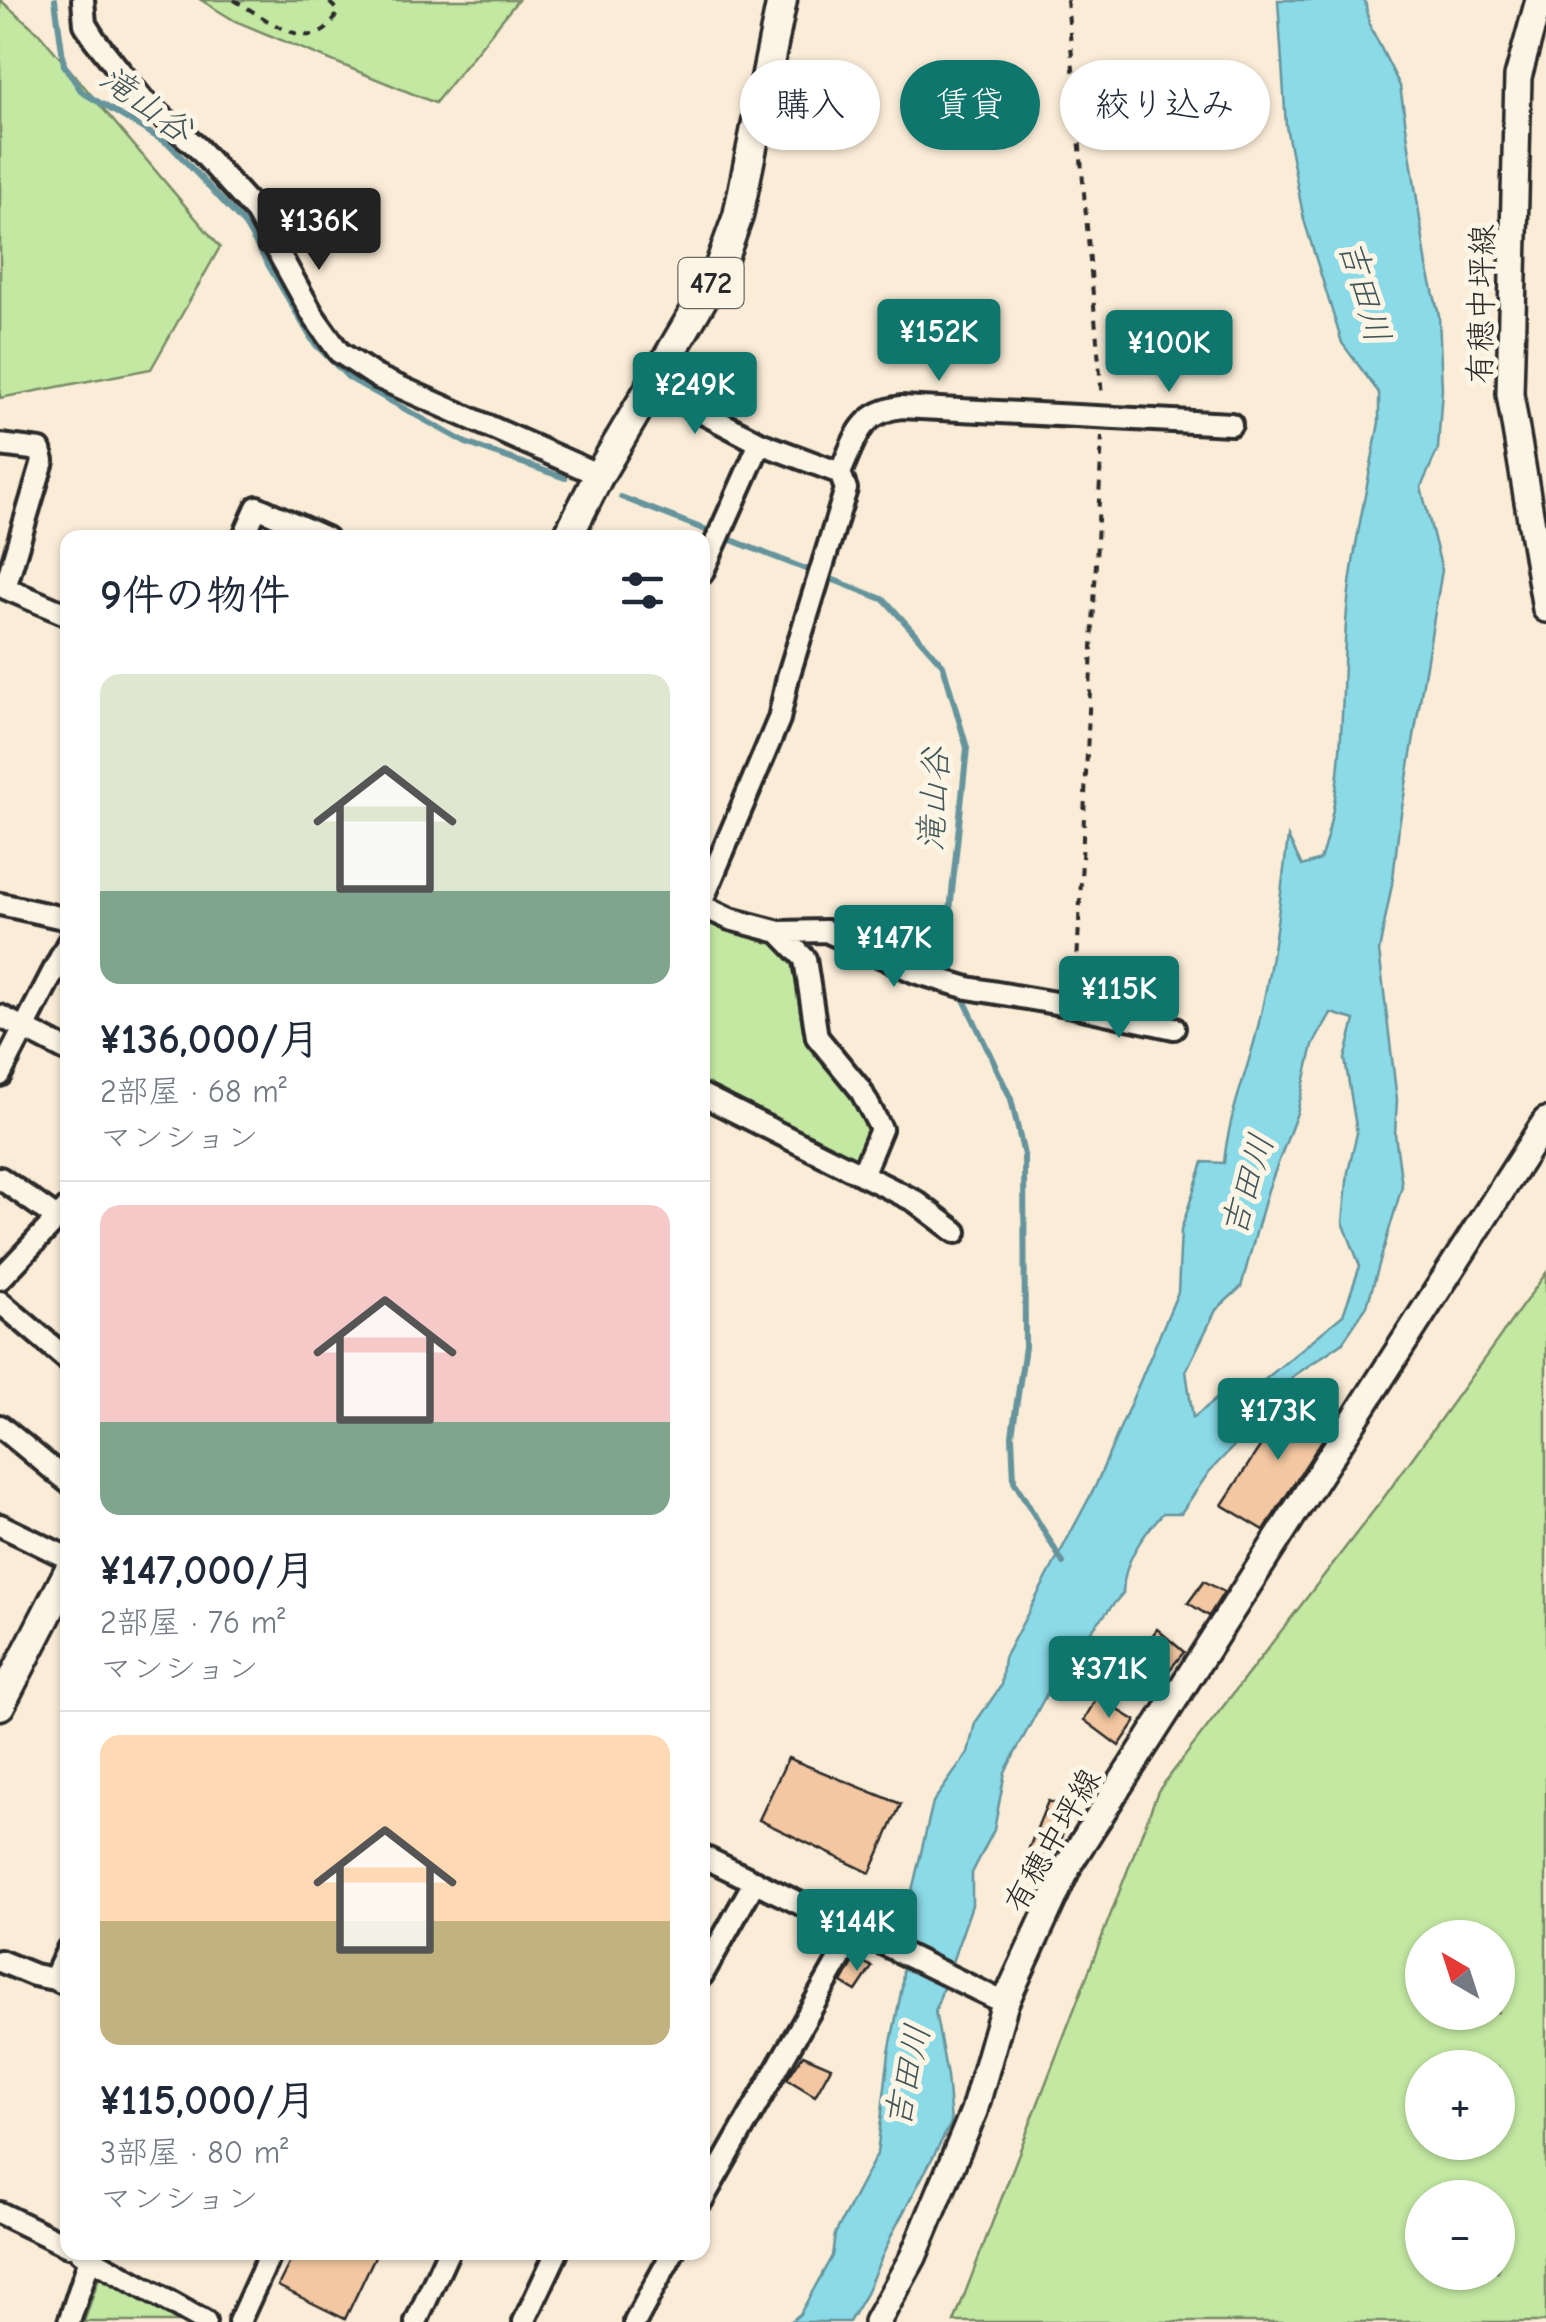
<!DOCTYPE html>
<html lang="ja">
<head>
<meta charset="utf-8">
<style>
  body { margin:0; font-family:"Comic Neue","Klee One",sans-serif; background:#f2f2f3; color:#1f2937; height:100vh; display:flex; flex-direction:column; font-size:38px; white-space:nowrap }
  * { box-sizing:border-box; margin:0 }
  p { font-size:32px; color:#747a83 }
  .icon { flex:none; width:55px; height:55px; fill:none; stroke:currentColor; stroke-width:2; stroke-linecap:round; stroke-linejoin:round }
  .map { position:relative; flex:1; overflow:hidden }
  .side { position:absolute; left:60px; top:530px; width:650px; height:1730px; display:flex; flex-direction:column; background:#fff; border-radius:20px; box-shadow:0 2px 8px #0004 }
  .side>* { flex:none }
  .banner { position:absolute; left:740px; top:60px; width:655px; height:90px; display:flex; gap:20px }
  .needle { width:65px; rotate:321deg }
  .buttons { position:absolute; left:1405px; top:1920px; display:grid; gap:20px }
  .buttons a { display:grid; place-items:center; width:110px; height:110px; border-radius:50%; background:#fff; box-shadow:0 2px 8px #0004; font-size:50px }
  .price { position:absolute; translate:-50% -85px; padding:0 22px; border-radius:10px; background:#0f766e; color:#fff; font-size:32px; line-height:65px; filter:drop-shadow(0 2px 5px #0008) }
  .price::after { content:''; position:absolute; left:50%; top:60px; width:30px; height:22px; margin-left:-15px; background:inherit; clip-path:polygon(0 0,100% 0,50% 100%) }
  .price.current { background:#222; color:#fff }
  ul { padding:0; list-style:none }
  li { display:grid; align-content:center; gap:20px; height:530px; padding:0 40px }
  li+li { border-top:2px solid #e0e1e3 }
  li span { display:grid; place-items:center; height:310px; border-radius:20px; color:#555 }
  li>.icon { margin-inline-start:auto }
  span .icon { width:180px; height:180px; fill:#fffc; stroke-width:1 }
  li b { font-size:42px }
  h2 { display:flex; justify-content:space-between; align-items:center; height:120px; padding:0 40px; font-size:42px }
  .pill { padding:0 35px; border-radius:45px; background:#fff; box-shadow:0 2px 8px #0004; font-size:35px; line-height:90px }
  .pill.current { background:#0f766e; color:#fff }
  .map>svg:first-child { display:block }
  .green { fill:#c3e8a2; stroke:#778a66; stroke-width:2.5; fill-rule:evenodd }
  .water { fill:#8bdae8; stroke:#65949c; stroke-width:2.5; fill-rule:evenodd }
  .lines { fill:none; stroke-linecap:round; stroke-linejoin:round }
  .stream { stroke:#65949c; stroke-width:6 }
  .building { fill:#f2c7a1; stroke:#2b2b2b; stroke-width:2.5 }
  .minor-casing { stroke:#2b2b2b; stroke-width:28 }
  .major-casing { stroke:#2b2b2b; stroke-width:32 }
  .highway-casing { stroke:#2b2b2b; stroke-width:35 }
  .path { stroke:#2b2b2b; stroke-width:4; stroke-dasharray:8 8; stroke-linecap:butt }
  .minor { stroke:#fcf5e5; stroke-width:20 }
  .major { stroke:#fcf5e5; stroke-width:25 }
  .highway { stroke:#fcf5e5; stroke-width:28 }
  .labels { text-anchor:middle; stroke-width:10; stroke-linejoin:round; paint-order:stroke }
  .shield { fill:#fcf5e5; stroke:#6a6863; stroke-width:2.5 }
  .shield-label { font-size:30px; font-weight:bold; fill:#2b2b2b }
  .street-label { font-size:32px; fill:#2b2b2b; stroke:#fcf5e5 }
  .water-label { font-size:35px; font-style:italic; fill:#43575a; stroke:#fcf5e5 }
</style>
</head>
<body>
<div class="map">
<svg width="1546" height="2322" viewBox="0 0 1546 2322">
  <rect width="100%" height="100%" fill="#faecd7"/>
  <filter id="ink" filterUnits="userSpaceOnUse"><feTurbulence type="fractalNoise" baseFrequency=".01" numOctaves="2"/><feDisplacementMap in="SourceGraphic" scale="20" xChannelSelector="R" yChannelSelector="G"/><feConvolveMatrix kernelMatrix="1 2 1 2 8 2 1 2 1" color-interpolation-filters="sRGB"/></filter>
  <g filter="url(#ink)">
    <path class="green" d="M 0,0 L 38,32 L 220,247 L 151,369 L 0,398 Z
      M 201,0 L 518,0 L 435,103 L 235,21 Z
      M 709,920 L 769,940 L 792,960 L 803,1031 L 849,1091 L 871,1130 L 858,1162 L 703,1083 L 702,933 Z
      M 1546,1273 L 1546,2322 L 954,2322 L 1158,1791 L 1382,1500 ZM 1422,1938 L 1498,1938 L 1498,2012 L 1422,2012 ZM 1422,2068 L 1498,2068 L 1498,2142 L 1422,2142 ZM 1422,2198 L 1498,2198 L 1498,2272 L 1422,2272 Z
      M 100,2274 L 184,2322 L 84,2322 Z"/>
    <path class="water" d="M 1278,0 L 1365,0 L 1369,24 L 1400,86 L 1427,266 L 1439,315 L 1442,389 L 1438,449 L 1421,487 L 1442,570 L 1399,826 L 1393,879 L 1379,951 L 1397,1100 L 1395,1134 L 1402,1186 L 1367,1306 L 1342,1343 L 1295,1375 L 1255,1424 L 1209,1472 L 1181,1513 L 1163,1513 C 1142,1536 1123,1562 1123,1593 L 1062,1665 L 1005,1772 L 994,1830 L 972,1873 L 972,1905 L 935,2011 L 947,2076 L 951,2123 L 893,2232 L 864,2297 L 849,2322 L 790,2322 L 800,2314 L 832,2256 L 835,2234 L 877,2154 L 889,2053 L 902,1987 L 906,1916 L 933,1802 L 968,1753 L 975,1723 L 1001,1686 L 1004,1658 L 1095,1487 L 1178,1292 L 1181,1230 L 1203,1162 L 1224,1163 C 1228,1118 1245,1078 1256,1035 C 1272,970 1280,903 1288,837 L 1302,866 L 1320,860 C 1347,782 1340,692 1347,610 C 1353,548 1368,484 1379,422 L 1379,393 L 1342,343 L 1304,220 L 1286,126 ZM 1331,1013 L 1355,1020 L 1345,1059 L 1357,1133 L 1348,1172 L 1343,1222 L 1360,1266 L 1343,1315 L 1234,1405 L 1232,1386 L 1193,1418 L 1186,1371 L 1216,1310 L 1241,1287 L 1268,1190 L 1297,1113 L 1313,1045 Z"/>
    <g class="lines">
      <path class="stream" d="M 55,0 L 64,65 L 82,92 L 170,145 L 245,225 L 314,343 L 349,378 L 466,443 L 565,478
        M 621,497 L 885,600 L 943,665 L 967,748 L 945,959 L 953,977
        M 961,993 L 1011,1099 L 1024,1155 L 1025,1347 L 1012,1435 L 1014,1481 L 1063,1563"/>
    </g>
    <path class="building" d="M 1294,1394 L 1334,1422 L 1264,1530 L 1222,1505 Z
      M 1204,1581 L 1224,1592 L 1209,1616 L 1188,1603 Z
      M 1157,1629 L 1184,1652 L 1159,1683 L 1135,1659 Z
      M 1097,1697 L 1136,1721 L 1119,1746 L 1084,1720 Z
      M 788,1758 L 901,1804 L 870,1873 L 759,1820 Z
      M 1048,1801 L 1072,1809 L 1061,1838 L 1051,1837 L 1044,1857 L 1029,1848 Z
      M 856,1958 L 872,1967 L 856,1991 L 842,1983 Z
      M 803,2055 L 831,2067 L 815,2096 L 787,2079 Z
      M 295,2252 L 377,2252 L 345,2319 L 278,2286 Z"/>
    <g class="lines">
      <g class="minor-casing">
        <path id="minor" d="M 83,0 L 85,24 L 95,40 L 143,100 L 197,147 L 256,212 L 314,317 L 339,352 L 377,377 L 599,475
          M 653,387 L 760,443 L 840,473
          M 0,445 L 40,450 L 43,461 L 5,588 L 68,615
          M 243,538 L 257,507 L 326,538
          M 702,573 L 760,443
          M 702,901 L 779,719 L 788,677 L 846,489 L 840,473 C 856,438 859,413 901,407 L 1231,424
          M 0,904 L 68,919
          M 702,906 L 730,919 L 779,932 L 826,931 L 915,972 L 968,988 L 1073,1006 L 1174,1028
          M 779,932 L 805,959 L 817,1037 L 860,1089 L 881,1129 L 862,1175
          M 0,1016 L 68,1051
          M 0,1075 L 68,943
          M 702,1095 L 915,1201 L 956,1232
          M 0,1178 L 58,1219
          M 0,1279 L 68,1207
          M 0,1302 L 68,1360
          M 0,1426 L 68,1482
          M 0,1525 L 68,1558
          M 702,1856 L 1005,2003
          M 68,1949 L 54,1979 L 68,1985
          M 0,1961 L 34,1975 L 54,1979
          M 702,1975 L 755,1881
          M 702,2200 L 856,1930
          M 0,2213 L 68,2246
          M 80,2252 L 205,2322
          M 69,2322 L 92,2252
          M 239,2322 L 271,2252
          M 416,2322 L 448,2252
          M 524,2322 L 557,2252
          M 635,2322 L 673,2252"/>
      </g>
      <g class="major-casing">
        <path id="major" d="M 1539,0 L 1518,77 L 1510,394 L 1546,609
          M 877,2322 L 913,2257 L 974,2111 L 1005,2003 L 1070,1862 L 1546,1121"/>
      </g>
      <g class="highway-casing">
        <path id="highway" d="M 567,538 L 599,475 L 717,274 L 738,216 L 782,0
          M 0,1705 L 68,1573"/>
      </g>
      <path class="path" d="M 234,0 C 266,18 318,63 338,11 L 327,0
        M 1067,0 L 1102,397
        M 1076,986 L 1102,436"/>
      <use href="#minor" class="minor"/>
      <use href="#major" class="major"/>
      <use href="#highway" class="highway"/>
    </g>
  </g>
  <g class="labels">
    <rect class="shield" x="678.5" y="258" width="65" height="50" rx="8"/>
    <g class="shield-label">
      <text x="711" y="293">472</text>
    </g>
    <g class="street-label">
      <text transform="translate(1481 304) rotate(-89)" y="11">有穂中坪線</text>
      <text transform="translate(1052 1840) rotate(-60)" y="11">有穂中坪線</text>
    </g>
    <g class="water-label">
      <text transform="translate(147 104) rotate(36)" y="12">滝山谷</text>
      <text transform="translate(1365 291) rotate(74)" y="12">吉田川</text>
      <text transform="translate(933 799) rotate(-87)" y="12">滝山谷</text>
      <text transform="translate(1247 1185) rotate(-73)" y="12">吉田川</text>
      <text transform="translate(907 2076) rotate(-78)" y="12">吉田川</text>
    </g>
  </g>
</svg>
<div class="buttons">
<a><svg class="needle" viewBox="-14 -14 28 28"><path d="M0-13l5 13h-10z" fill="#e53935"/><path d="M0 13l5-13h-10z" fill="#747a83"/></svg></a>
<a>+</a>
<a>−</a>
</div>
<b class="price current" style="left:319px;top:273px">¥136K</b>
<b class="price" style="left:939px;top:384px">¥152K</b>
<b class="price" style="left:1169px;top:395px">¥100K</b>
<b class="price" style="left:695px;top:437px">¥249K</b>
<b class="price" style="left:894px;top:990px">¥147K</b>
<b class="price" style="left:1119px;top:1041px">¥115K</b>
<b class="price" style="left:1278px;top:1463px">¥173K</b>
<b class="price" style="left:1109px;top:1721px">¥371K</b>
<b class="price" style="left:857px;top:1974px">¥144K</b>
<div class="banner">
<a class="pill">購入</a>
<a class="pill current">賃貸</a>
<a class="pill">絞り込み</a>
</div>
<section class="side">
<h2>9件の物件<svg class="icon" aria-label="filters" viewBox="0 0 24 24"><path d="M4 7h16M4 17h16"/><circle cx="9" cy="7" r="2"/><circle cx="15" cy="17" r="2"/></svg></h2>
<ul>
<li><span style="background:linear-gradient(#dfe7d0 70%,#7fa58c 0)"><svg class="icon" aria-label="home" viewBox="0 0 24 24"><path d="M3 11l9-7 9 7M6 9v11h12V9"/></svg></span><div><b>¥136,000/月</b><p>2部屋 · 68 m²</p><p>マンション</p></div></li>
<li><span style="background:linear-gradient(#f6c9c9 70%,#7fa58c 0)"><svg class="icon" aria-label="home" viewBox="0 0 24 24"><path d="M3 11l9-7 9 7M6 9v11h12V9"/></svg></span><div><b>¥147,000/月</b><p>2部屋 · 76 m²</p><p>マンション</p></div></li>
<li><span style="background:linear-gradient(#ffd9b3 60%,#c2b280 0)"><svg class="icon" aria-label="home" viewBox="0 0 24 24"><path d="M3 11l9-7 9 7M6 9v11h12V9"/></svg></span><div><b>¥115,000/月</b><p>3部屋 · 80 m²</p><p>マンション</p></div></li>
</ul>
</section>
</div>
</body>
</html>
